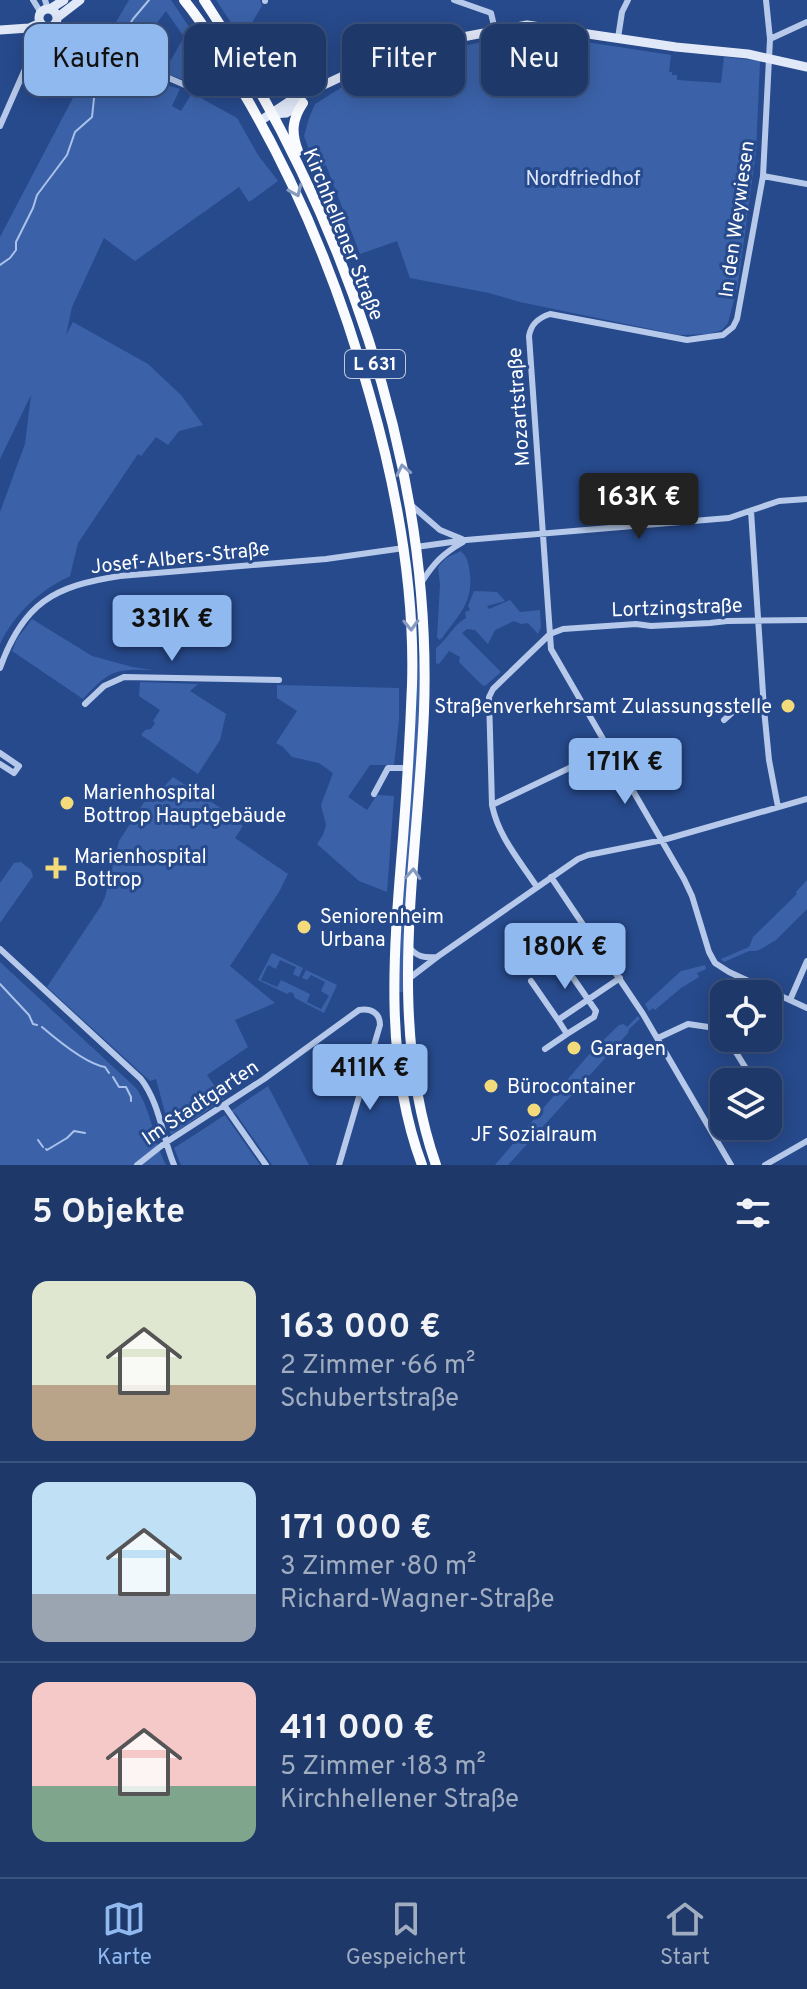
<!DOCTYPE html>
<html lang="de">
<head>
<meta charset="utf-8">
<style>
  body { margin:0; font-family:Overpass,sans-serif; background:#2a4371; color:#f1f3f6; height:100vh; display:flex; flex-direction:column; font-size:30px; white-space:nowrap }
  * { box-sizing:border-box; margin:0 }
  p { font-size:26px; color:#a0acc0 }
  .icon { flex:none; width:44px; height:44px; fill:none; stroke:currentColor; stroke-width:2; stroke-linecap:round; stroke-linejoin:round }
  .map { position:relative; height:1165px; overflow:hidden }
  .panel { display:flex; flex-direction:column; background:#1d3869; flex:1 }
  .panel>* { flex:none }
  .top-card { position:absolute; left:24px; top:24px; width:760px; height:72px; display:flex; gap:16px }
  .controls { position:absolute; left:710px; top:980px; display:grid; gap:16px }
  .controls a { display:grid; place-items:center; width:72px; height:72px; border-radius:16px; background:#1d3869; box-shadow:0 4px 20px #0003,0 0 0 2px #3b527d; font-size:40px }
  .price { position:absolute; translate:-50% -68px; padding:0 18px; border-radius:8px; background:#90b9f0; color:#111; font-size:26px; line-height:52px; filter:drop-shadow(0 2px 4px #0008) }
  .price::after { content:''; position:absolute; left:50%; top:48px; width:24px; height:18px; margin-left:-12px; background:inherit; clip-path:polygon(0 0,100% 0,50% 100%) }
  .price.active { background:#222; color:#fff }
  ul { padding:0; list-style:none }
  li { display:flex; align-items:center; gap:24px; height:200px; padding:0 32px }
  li+li { border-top:2px solid #3b527d }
  li span { display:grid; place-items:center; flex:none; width:224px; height:160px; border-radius:16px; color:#555 }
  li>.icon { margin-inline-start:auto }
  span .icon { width:96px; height:96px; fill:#fffc; stroke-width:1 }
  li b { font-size:34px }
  h2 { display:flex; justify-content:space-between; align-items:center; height:96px; padding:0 32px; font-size:34px }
  .chip { padding:0 28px; border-radius:16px; background:#1d3869; box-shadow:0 4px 20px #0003,0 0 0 2px #3b527d; font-size:28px; line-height:72px }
  .chip.active { background:#90b9f0; color:#111 }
  .tabs { display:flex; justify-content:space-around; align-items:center; height:112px; border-top:2px solid #3b527d; background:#1d3869; font-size:22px; color:#a0acc0 }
  .tabs a { display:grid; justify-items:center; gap:4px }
  .tabs .active { color:#90b9f0 }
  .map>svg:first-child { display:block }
  .green { fill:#3b62a9 }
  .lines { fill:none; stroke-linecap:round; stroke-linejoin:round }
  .stream { stroke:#abc3eb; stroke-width:2 }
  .street { stroke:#b6c9ea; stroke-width:6 }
  .secondary { stroke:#e1e9f9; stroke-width:9 }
  .primary { stroke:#fafbff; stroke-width:10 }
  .oneway { stroke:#869ac0 }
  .poi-dot { fill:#f3db7c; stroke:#274a8c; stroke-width:3 }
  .labels { text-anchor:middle; stroke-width:6; stroke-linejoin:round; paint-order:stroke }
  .shield { fill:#274a8c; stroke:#bec9dc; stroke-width:2 }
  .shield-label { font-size:18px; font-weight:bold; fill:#fff }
  .park-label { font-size:20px; fill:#dae5f8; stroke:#274a8c }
  .street-label { font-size:20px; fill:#fff; stroke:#274a8c }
  .poi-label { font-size:20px; fill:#fff; stroke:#274a8c; text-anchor:start }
</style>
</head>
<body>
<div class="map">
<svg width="807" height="1165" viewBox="0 0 807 1165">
  <rect width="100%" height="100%" fill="#274a8c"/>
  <path class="green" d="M 129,0 L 171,0 L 226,82 L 206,89 L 161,71 L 163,64 L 168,65 L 184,37 L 166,11 L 135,52 L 106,39 Z
    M 216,0 L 260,0 L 262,6 L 242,39 Z
    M 527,33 L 671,55 L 669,72 L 672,72 L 672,75 L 677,75 L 677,80 L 721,83 L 724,57 L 760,61 L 756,151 L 738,284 L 728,323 L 722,330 L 709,334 L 679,335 L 520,302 L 489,293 L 410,278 L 397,241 L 360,254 L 326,165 L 316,168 L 304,136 L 309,118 L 315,104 L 363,74 L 407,57 Z
    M 96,54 L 160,83 L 180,89 L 172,106 L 181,111 L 192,93 L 237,118 L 258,155 L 278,181 L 249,202 L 239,187 L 135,261 L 104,238 L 72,307 L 66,335 L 73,322 L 148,364 L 181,395 L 203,425 L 179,431 L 168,445 L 156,437 L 141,456 L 138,454 L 78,543 L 70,576 C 39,591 15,613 0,644 L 0,512 L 25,444 L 31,395 L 0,459 L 0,237 Z
    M 461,551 C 468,558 469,565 470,575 C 473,603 457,617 442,638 L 439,640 L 437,637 L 440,585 L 438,567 L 446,558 Z
    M 409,559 L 411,561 L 416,612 L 420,700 L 403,992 L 398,992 L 400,941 L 416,700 Z
    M 474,591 L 497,592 L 505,601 L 487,606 L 489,609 L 510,600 L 520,612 L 540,610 L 541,627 L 538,634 L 528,623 L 521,624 L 514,621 L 495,630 L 488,644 L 475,630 L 467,629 L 462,633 L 501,672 L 485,686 L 482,685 L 459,662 L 460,657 L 449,651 L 439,664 L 436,663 L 436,648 C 448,639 453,625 466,618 L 465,612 L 470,610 L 468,606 Z
    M 32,619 L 92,656 L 132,667 L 153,670 C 114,669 110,670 83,699 L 12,651 L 17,639 Z
    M 140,682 L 198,684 L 190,691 L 226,714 L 220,740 L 198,774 L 141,735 L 145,730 L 151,729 L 155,723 L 153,721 L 160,710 L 139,696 Z
    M 277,685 L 399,688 L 399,720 L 394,765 L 370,765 L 348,797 L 367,810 L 377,795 L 394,796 L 387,892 L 359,881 L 317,844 L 323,835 L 326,825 L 321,805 L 333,773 L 319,763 L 292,757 L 283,747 L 276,743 L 297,711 L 277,698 Z
    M 173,777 L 222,809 L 221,810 L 243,826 L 235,838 L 288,874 L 279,892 L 230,966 L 275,1003 L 235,1020 L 248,1047 L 207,1075 L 224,1099 L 171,1135 L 156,1079 L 150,1081 L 47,987 L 101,906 L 105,897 L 119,841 L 150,793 L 156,795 Z
    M 21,862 L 31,870 L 33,876 L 0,923 L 0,883 L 14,863 Z
    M 807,880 L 807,909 L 776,940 L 761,949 L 756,951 L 749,951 L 724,962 L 721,959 L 749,947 L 753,937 L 797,894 L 796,892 Z
    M 272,953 L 303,968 L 299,977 L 293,974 L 296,967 L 280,960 L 276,969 L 268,965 L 261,980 L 277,987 L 281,980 L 310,994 L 307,1002 L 321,1009 L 329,996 L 321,991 L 325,982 L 311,975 L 307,980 L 302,978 L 306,970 L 337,985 L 324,1013 L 295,998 L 293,993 L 290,992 L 287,994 L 258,980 Z
    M 0,962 L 136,1088 C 152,1111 153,1140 166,1165 L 0,1165 Z
    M 705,965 L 706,969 L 697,973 L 699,977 L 681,988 L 655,1010 L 653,1008 L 649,1011 L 645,1004 L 681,971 Z
    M 638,1016 L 640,1019 L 629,1029 L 628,1033 L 508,1165 L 495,1165 L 591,1052 L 619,1025 L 624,1024 L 627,1027 Z
    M 268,1086 L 309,1165 L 272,1165 L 236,1114 L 231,1111 Z
    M 225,1115 L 260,1165 L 181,1165 L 174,1148 Z"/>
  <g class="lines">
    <path class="stream" d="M 118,43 L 133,19 L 149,0
      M 0,265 L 10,258 L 16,250 L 16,242 L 33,208 L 37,195 L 67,155 L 75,132 L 92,117 L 95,89 L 105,67
      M 0,984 L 29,1015 L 33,1024 L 37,1025
      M 42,1027 C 56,1039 86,1064 105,1067 L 109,1073
      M 113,1077 L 119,1087 L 126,1087 L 131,1097 L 131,1101
      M 38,1140 L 43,1147
      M 46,1149 L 47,1150 L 67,1138 L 74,1131 L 85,1133"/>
    <path class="street" d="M 33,0 L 41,13
      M 45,0 L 48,9
      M 454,0 L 491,13 L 495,30
      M 766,0 L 770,39 L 763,176 L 737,319 L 733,327 L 723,335 L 687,340 L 550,314 C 538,318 531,324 529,336 L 551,649 L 684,879 L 692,896 L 709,952 L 715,963 L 729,972 L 807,1008
      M 265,1 L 265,0
      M 56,23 L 118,56 L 208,95 L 219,95
      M 618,38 L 622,12 L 628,0
      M 770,39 L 807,22
      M 0,126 L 33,51 L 34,44 L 29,28
      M 763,176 L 807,184
      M 411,505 L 440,530 L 462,539
      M 751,511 L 764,709 L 769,760 L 778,807
      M 416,547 L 466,540 L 729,518 L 779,501 L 807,499
      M 421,583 C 434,563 442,554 463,542
      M 0,668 C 23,603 54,586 120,576 L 326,559 L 404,548
      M 85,704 L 104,686 L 124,677 L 279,680
      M 724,720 L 734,711 L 764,709
      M 0,753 L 19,766 L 14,773 L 0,764
      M 374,794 L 388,768 L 407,768
      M 492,805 L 609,749
      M 551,877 L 643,1014 L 731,1165
      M 537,887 C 520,861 498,836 492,805 L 489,697 L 493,689 L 550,634 L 563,629 L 636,624 L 651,626 L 710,623 L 727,621 L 807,620
      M 409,947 C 417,957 424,958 437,957
      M 0,949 L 141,1079 C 160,1104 162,1136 174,1165
      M 407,980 L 437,957 L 578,859 L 588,855 L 663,840 L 807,799
      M 531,981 L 558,1020 L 620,978
      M 790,1000 L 807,961
      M 558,1020 L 567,1034 L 594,1017 L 596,1011 L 558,956
      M 658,1038 L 688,1024 L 715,1028 L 724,1036
      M 727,1038 L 752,1078
      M 545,1049 L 567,1034
      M 373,1051 L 377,1065 L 378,1078 L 385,1085 L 402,1085
      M 224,1105 L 266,1165
      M 137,1165 L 165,1143 L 264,1079 L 359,1010 C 371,1008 380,1013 380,1025 L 339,1165
      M 765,1165 L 807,1141"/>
    <path class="secondary" d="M39 18a9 9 0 1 1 18 0a9 9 0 1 1-18 0Z
      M 50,9 L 64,0
      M 58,17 L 80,0
      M 0,30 L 29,28 L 40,23
      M 273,114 L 286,113 L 303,103
      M 260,121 L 290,101 L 364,66 L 394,54 L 425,44 L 527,25 L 676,47 L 748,54 L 807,67"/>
    <path class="primary" d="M 184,0 C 206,27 223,57 240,87 C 298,184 340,288 370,396 C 397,490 415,587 412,685 C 410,736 407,787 403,838 C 394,946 383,1061 422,1165
      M 204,0 C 340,205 433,463 424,711 C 418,862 385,1019 436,1165
      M 298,151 C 291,133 292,119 303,103"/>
  </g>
  <defs><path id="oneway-chevron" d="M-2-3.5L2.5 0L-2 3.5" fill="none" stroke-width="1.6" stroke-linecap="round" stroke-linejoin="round" transform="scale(2)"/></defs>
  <g class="oneway">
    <use href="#oneway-chevron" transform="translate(296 191) rotate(66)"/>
    <use href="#oneway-chevron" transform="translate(403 470) rotate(-102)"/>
    <use href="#oneway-chevron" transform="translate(411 625) rotate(88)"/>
    <use href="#oneway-chevron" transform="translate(413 874) rotate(-86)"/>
  </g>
  <g class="poi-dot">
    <circle cx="788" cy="706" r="8"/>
    <circle cx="67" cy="803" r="8"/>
    <path d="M52 856h8v8h8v8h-8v8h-8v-8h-8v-8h8z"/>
    <circle cx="304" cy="927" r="8"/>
    <circle cx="574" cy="1048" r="8"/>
    <circle cx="491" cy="1086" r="8"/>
    <circle cx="534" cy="1110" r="8"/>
  </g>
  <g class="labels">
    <rect class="shield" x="345" y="350" width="60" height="28" rx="6"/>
    <g class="shield-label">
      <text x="375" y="370">L 631</text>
    </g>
    <g class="park-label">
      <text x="583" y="185">Nordfriedhof</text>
    </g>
    <g class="street-label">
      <text transform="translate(736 219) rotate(-82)" y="7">In den Weywiesen</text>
      <text transform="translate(344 234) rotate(68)" y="7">Kirchhellener Straße</text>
      <text transform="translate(518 407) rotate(-94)" y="7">Mozartstraße</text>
      <text transform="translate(180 557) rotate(-6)" y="7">Josef-Albers-Straße</text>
      <text transform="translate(677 607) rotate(-2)" y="7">Lortzingstraße</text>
      <text transform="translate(200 1102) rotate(-34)" y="7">Im Stadtgarten</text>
    </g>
    <g class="poi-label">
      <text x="772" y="713" text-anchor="end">Straßenverkehrsamt Zulassungsstelle</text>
      <text x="83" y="799">Marienhospital<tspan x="83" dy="23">Bottrop Hauptgebäude</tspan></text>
      <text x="74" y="863">Marienhospital<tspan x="74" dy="23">Bottrop</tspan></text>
      <text x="320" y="923">Seniorenheim<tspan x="320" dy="23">Urbana</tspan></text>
      <text x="590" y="1055">Garagen</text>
      <text x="507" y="1093">Bürocontainer</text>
      <text x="534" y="1141" text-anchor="middle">JF Sozialraum</text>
    </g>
  </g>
</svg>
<div class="controls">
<a><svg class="icon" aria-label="locate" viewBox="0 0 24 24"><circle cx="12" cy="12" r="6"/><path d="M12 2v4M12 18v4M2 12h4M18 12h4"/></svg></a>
<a><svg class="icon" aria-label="layers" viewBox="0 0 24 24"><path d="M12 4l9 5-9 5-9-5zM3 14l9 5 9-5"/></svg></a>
</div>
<b class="price active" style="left:639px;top:541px">163K €</b>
<b class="price" style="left:172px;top:663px">331K €</b>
<b class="price" style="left:625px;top:806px">171K €</b>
<b class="price" style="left:565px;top:991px">180K €</b>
<b class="price" style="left:370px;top:1112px">411K €</b>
<div class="top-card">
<a class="chip active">Kaufen</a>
<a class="chip">Mieten</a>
<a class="chip">Filter</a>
<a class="chip">Neu</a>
</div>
</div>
<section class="panel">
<h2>5 Objekte<svg class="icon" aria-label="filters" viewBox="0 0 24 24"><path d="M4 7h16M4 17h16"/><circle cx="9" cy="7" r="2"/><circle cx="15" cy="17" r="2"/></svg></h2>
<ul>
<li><span style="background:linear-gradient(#dfe7d0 65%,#b9a48a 0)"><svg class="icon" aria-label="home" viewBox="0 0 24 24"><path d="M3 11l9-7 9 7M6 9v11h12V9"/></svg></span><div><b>163 000 €</b><p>2 Zimmer · 66 m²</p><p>Schubertstraße</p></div></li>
<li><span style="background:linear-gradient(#bfe0f5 70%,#9aa5b1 0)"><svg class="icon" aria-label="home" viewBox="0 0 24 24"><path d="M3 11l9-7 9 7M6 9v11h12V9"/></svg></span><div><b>171 000 €</b><p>3 Zimmer · 80 m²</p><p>Richard-Wagner-Straße</p></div></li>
<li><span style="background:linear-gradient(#f6c9c9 65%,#7fa58c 0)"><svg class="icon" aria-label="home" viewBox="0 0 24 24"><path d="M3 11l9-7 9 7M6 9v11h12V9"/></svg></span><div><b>411 000 €</b><p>5 Zimmer · 183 m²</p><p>Kirchhellener Straße</p></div></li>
</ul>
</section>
<nav class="tabs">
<a class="active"><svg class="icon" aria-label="map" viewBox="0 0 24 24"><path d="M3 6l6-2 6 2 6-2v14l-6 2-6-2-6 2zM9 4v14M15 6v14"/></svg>Karte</a>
<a><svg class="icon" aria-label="saved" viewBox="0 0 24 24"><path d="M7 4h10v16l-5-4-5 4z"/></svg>Gespeichert</a>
<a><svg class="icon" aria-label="home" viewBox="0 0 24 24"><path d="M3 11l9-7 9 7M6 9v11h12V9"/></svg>Start</a>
</nav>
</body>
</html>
